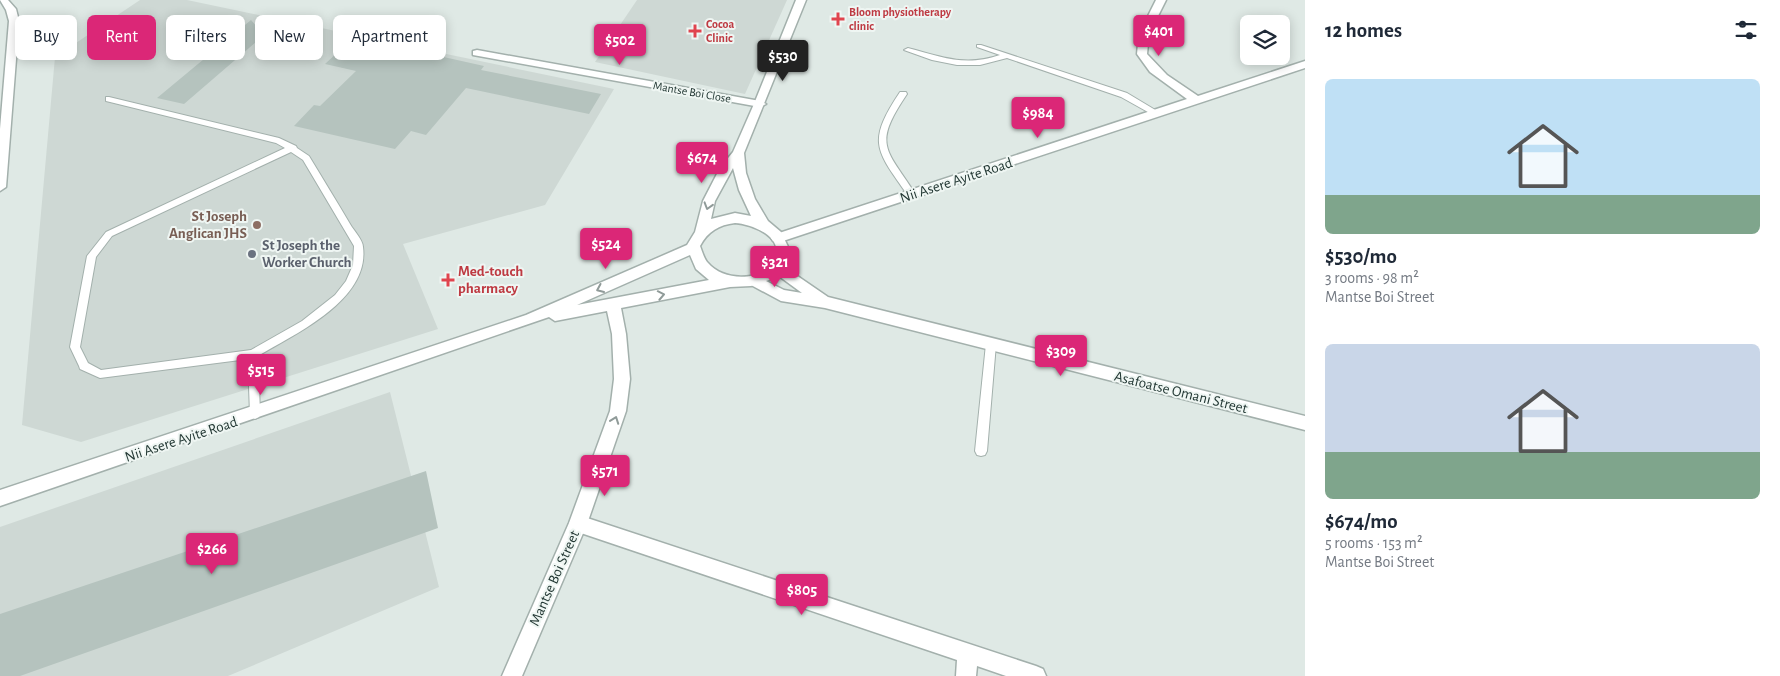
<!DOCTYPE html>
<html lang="en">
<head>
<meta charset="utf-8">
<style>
  body { margin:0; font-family:"Alegreya Sans",sans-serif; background:#f2f2f3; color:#1f2937; height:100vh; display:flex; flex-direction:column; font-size:19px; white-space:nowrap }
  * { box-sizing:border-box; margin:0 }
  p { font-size:16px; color:#747a83 }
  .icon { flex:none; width:28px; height:28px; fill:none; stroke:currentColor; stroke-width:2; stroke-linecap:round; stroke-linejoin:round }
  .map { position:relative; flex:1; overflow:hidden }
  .details { display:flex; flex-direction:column; background:#fff; width:475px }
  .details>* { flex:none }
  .banner { position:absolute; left:15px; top:15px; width:475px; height:45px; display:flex; gap:10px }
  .tools { position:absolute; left:1240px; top:15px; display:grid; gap:10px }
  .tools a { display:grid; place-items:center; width:50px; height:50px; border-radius:8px; background:#fff; box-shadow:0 2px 12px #0003; font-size:25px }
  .price { position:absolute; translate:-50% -42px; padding:0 11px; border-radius:5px; background:#db2777; color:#fff; font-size:16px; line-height:32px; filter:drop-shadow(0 1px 2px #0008) }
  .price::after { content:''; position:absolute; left:50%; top:30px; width:15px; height:11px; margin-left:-8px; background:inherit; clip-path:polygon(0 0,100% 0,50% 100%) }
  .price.current { background:#222; color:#fff }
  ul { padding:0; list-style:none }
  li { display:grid; align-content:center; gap:10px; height:265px; padding:0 20px }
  li span { display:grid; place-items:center; height:155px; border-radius:8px; color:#555 }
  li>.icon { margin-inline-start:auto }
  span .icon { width:90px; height:90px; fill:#fffc; stroke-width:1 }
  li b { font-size:21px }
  h2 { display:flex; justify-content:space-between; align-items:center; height:60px; padding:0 20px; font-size:21px }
  .chip { padding:0 18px; border-radius:8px; background:#fff; box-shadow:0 2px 12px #0003; font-size:18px; line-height:45px }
  .chip.current { background:#db2777; color:#fff }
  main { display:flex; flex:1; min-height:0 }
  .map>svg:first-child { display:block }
  .built { fill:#ced8d4 }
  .building { fill:#b5c3be }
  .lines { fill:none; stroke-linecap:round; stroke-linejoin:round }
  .service-casing { stroke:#a3b0ac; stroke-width:2 }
  .minor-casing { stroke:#a3b0ac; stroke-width:3 }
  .tertiary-casing { stroke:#a3b0ac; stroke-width:3 }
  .service { fill:#fff; fill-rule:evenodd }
  .minor { fill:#fff; fill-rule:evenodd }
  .tertiary { fill:#fff; fill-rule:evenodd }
  .oneway { stroke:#909b99 }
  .health-dot { fill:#e0444e; stroke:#eff6f3; stroke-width:2 }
  .education-dot { fill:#8d6e63; stroke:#eff6f3; stroke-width:2 }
  .worship-dot { fill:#6b7280; stroke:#eff6f3; stroke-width:2 }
  .labels { text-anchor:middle; stroke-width:4; stroke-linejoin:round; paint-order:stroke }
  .far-health-label { font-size:12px; font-weight:bold; fill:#be3a42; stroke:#eff6f3; text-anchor:start }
  .far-street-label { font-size:12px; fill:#223733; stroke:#eff6f3 }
  .street-label { font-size:15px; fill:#223733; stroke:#eff6f3 }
  .education-label { font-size:15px; font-weight:bold; fill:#785e54; stroke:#eff6f3; text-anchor:end }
  .worship-label { font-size:15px; font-weight:bold; fill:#5b616d; stroke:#eff6f3; text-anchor:start }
  .health-label { font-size:15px; font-weight:bold; fill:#be3a42; stroke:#eff6f3; text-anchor:start }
</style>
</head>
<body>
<main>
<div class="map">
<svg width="1305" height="676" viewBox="0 0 1305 676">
  <rect width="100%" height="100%" fill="#dfe9e5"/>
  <path class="built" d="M 140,0 L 187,0 L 614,89 L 545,205 L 403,244 L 438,329 L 81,442 L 22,425 L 55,57 Z
    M 637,0 L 787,0 L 745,94 L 595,62 Z
    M 390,392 L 439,587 L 228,676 L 0,676 L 0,527 Z"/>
  <path class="building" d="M 251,20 L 264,35 L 184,104 L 157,98 Z
    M 354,37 L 484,66 L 481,70 L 601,94 L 589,114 L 466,88 L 426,135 L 411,131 L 395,149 L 294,126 L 314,105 L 320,106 L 356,71 L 325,64 Z
    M 426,471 L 438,528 L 20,676 L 0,676 L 0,614 Z"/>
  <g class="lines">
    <g class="service-casing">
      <path id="service" d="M 977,45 L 981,45 L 1127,93 L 1162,114 L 1158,116 L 1155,116 L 1121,97 L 1007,58 L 980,65 L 957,65 L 932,60 L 904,50 L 908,48 C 942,57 965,67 1000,55 L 977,47 Z
        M 900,92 L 906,92 L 907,94 C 872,146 886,148 916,195 L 912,198 L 909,197 C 876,150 866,143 900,92 Z
        M 106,97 L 109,97 L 279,138 L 296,146 L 297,148 L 309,156 C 323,179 337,202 350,224 C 354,231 363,240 363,247 C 370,300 295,334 258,356 L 260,414 L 259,417 L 255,419 L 251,417 L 250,414 L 248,359 L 100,378 L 80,369 L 79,366 L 70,347 L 87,256 L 106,232 L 285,148 L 276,143 L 106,101 ZM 291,152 L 303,160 L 354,246 L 353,265 L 346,281 L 335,295 L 302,321 L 251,350 L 101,370 L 88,363 L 80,347 L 96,257 L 112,236 Z
        M 991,340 L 995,341 L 996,344 L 987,451 L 985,455 L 981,456 L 977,455 L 975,451 L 986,344 L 987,341 Z"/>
    </g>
    <g class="minor-casing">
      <path id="minor" d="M 1156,0 L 1166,0 L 1149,34 L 1147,54 L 1167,75 L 1198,96 L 1305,61 L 1305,68 L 783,241 L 773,241 L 771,238 L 773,235 L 1187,99 L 1150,72 L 1137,54 L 1139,34 Z
        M 477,50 L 760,101 L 766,104 L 760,107 L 473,55 L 473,51 Z
        M 777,262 L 828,297 L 1305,416 L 1305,430 L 825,308 L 781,301 L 751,285 L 749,281 L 751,277 L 756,276 L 784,290 L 802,293 L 772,271 L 770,267 Z
        M 578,515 L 1036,666 L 1043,669 L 1046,676 L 1006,676 L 977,666 L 976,676 L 956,676 L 957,660 L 572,530 L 569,524 L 572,518 Z"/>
    </g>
    <g class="tertiary-casing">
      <path id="tertiary" d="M 0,0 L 8,0 L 16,9 L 19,21 L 6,187 L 0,191 L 0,129 L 9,21 L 6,10 Z
        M 796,0 L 806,0 L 744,153 L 746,173 L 755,199 L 768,221 L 781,232 L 790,251 L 784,268 L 772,279 L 751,286 L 730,287 L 621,308 L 626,334 L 630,379 L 626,411 L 587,524 L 522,676 L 502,676 L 569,523 L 610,411 L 614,379 L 612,334 L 607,311 L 555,321 L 549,317 L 0,506 L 0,490 L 526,315 L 687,245 L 695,232 L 703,201 L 720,168 L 733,152 L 754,104 ZM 733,168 L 739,190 L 751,216 L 735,213 L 711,219 L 715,201 ZM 735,223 C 752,224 788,238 773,262 C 759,283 722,280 708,263 C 704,259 702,251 700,246 C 708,231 719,225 735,223 ZM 690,255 L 696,269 L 709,280 L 577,305 Z"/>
    </g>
    <use href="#service" class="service"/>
    <use href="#minor" class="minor"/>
    <use href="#tertiary" class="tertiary"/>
  </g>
  <defs><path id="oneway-chevron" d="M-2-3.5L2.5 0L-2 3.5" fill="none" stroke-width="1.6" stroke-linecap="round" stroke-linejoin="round" transform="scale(1.25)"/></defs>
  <g class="oneway">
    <use href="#oneway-chevron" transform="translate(708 206) rotate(107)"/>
    <use href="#oneway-chevron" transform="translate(600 289) rotate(156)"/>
    <use href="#oneway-chevron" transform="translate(661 295) rotate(-11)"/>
    <use href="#oneway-chevron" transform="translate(615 420) rotate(-70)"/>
  </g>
  <g class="health-dot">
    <path d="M835.5 11.5h5v5h5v5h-5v5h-5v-5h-5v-5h5z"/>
    <path d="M692.5 23.5h5v5h5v5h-5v5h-5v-5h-5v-5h5z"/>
    <path d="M445.5 272.5h5v5h5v5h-5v5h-5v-5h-5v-5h5z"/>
  </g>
  <circle class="education-dot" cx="257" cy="225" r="5"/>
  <circle class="worship-dot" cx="252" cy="254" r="5"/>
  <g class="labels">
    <g class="far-health-label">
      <text x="849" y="16">Bloom physiotherapy<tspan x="849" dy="14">clinic</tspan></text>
      <text x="706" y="28">Cocoa<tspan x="706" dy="14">Clinic</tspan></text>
    </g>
    <g class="far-street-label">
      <text transform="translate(692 92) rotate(10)" y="4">Mantse Boi Close</text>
    </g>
    <g class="street-label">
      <text transform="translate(956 180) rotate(-18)" y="5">Nii Asere Ayite Road</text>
      <text transform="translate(1181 392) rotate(14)" y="5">Asafoatse Omani Street</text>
      <text transform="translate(181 439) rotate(-18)" y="5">Nii Asere Ayite Road</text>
      <text transform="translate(554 578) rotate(-66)" y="5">Mantse Boi Street</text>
    </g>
    <g class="education-label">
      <text x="247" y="221">St Joseph<tspan x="247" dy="17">Anglican JHS</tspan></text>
    </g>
    <g class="worship-label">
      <text x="262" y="250">St Joseph the<tspan x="262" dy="17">Worker Church</tspan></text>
    </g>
    <g class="health-label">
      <text x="458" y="276">Med-touch<tspan x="458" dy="17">pharmacy</tspan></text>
    </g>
  </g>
</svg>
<div class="tools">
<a><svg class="icon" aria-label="layers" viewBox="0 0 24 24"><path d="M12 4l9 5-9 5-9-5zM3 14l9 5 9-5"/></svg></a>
</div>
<b class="price" style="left:1159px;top:57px">$401</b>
<b class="price" style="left:620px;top:66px">$502</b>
<b class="price current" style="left:783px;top:82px">$530</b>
<b class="price" style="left:1038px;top:139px">$984</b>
<b class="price" style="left:702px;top:184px">$674</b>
<b class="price" style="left:606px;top:270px">$524</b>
<b class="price" style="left:775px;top:288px">$321</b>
<b class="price" style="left:1061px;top:377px">$309</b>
<b class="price" style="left:261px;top:396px">$515</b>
<b class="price" style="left:605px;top:497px">$571</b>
<b class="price" style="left:212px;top:575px">$266</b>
<b class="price" style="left:802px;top:616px">$805</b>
<div class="banner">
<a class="chip">Buy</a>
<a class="chip current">Rent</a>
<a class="chip">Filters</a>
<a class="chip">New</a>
<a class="chip">Apartment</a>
</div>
</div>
<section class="details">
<h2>12 homes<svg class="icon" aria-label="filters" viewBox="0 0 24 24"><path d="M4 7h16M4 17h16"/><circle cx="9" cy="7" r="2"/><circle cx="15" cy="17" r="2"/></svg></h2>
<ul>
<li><span style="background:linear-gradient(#bfe0f5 75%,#7fa58c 0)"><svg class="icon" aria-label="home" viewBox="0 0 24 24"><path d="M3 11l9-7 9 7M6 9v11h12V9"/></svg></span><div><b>$530/mo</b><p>3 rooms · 98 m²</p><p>Mantse Boi Street</p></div></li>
<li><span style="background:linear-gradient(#c9d6e8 70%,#7fa58c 0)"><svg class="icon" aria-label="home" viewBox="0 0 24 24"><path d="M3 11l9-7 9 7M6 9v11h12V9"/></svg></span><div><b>$674/mo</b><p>5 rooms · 153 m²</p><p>Mantse Boi Street</p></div></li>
</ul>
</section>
</main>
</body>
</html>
